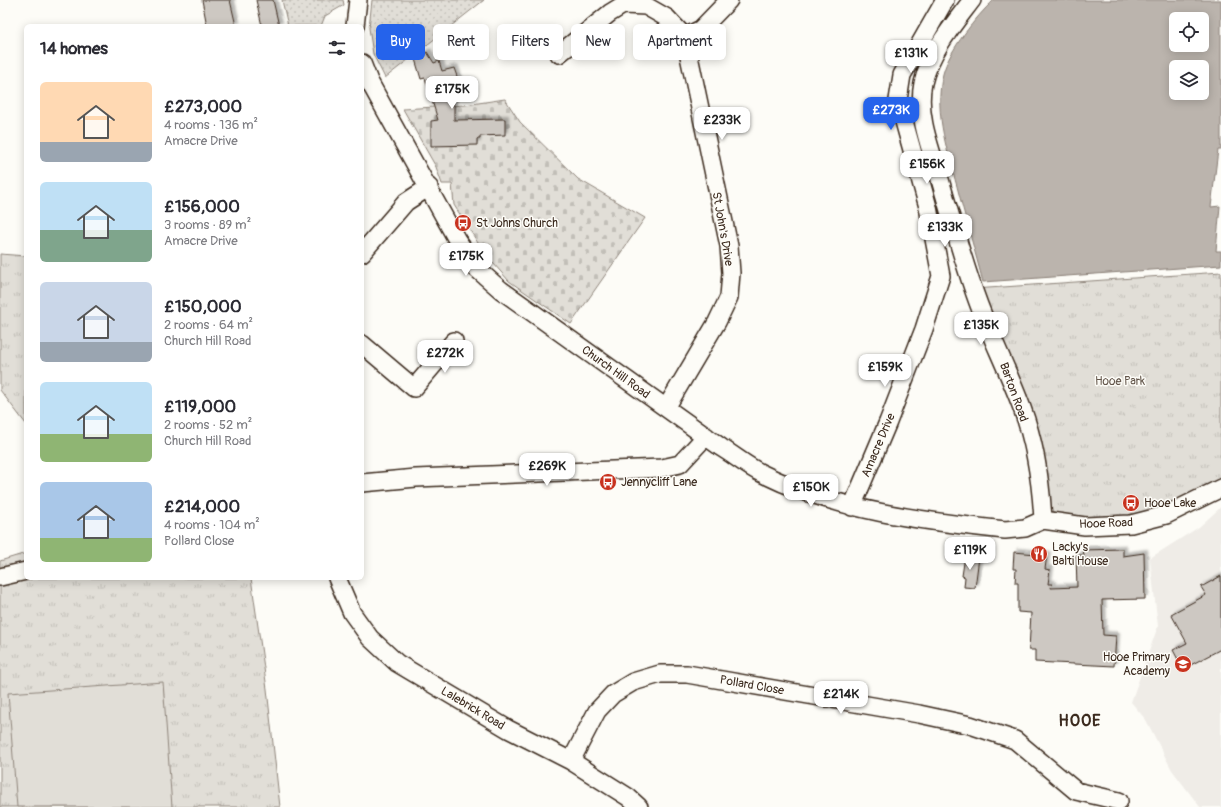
<!DOCTYPE html>
<html lang="en">
<head>
<meta charset="utf-8">
<style>
  body { margin:0; font-family:Pangolin,sans-serif; background:#f7f7f7; color:#2b2b33; height:100vh; display:flex; flex-direction:column; font-size:15px; white-space:nowrap }
  * { box-sizing:border-box; margin:0 }
  p { font-size:13px; color:#7c7c81 }
  .icon { flex:none; width:22px; height:22px; fill:none; stroke:currentColor; stroke-width:2; stroke-linecap:round; stroke-linejoin:round }
  .map { position:relative; flex:1; overflow:hidden }
  .panel { position:absolute; left:24px; top:24px; width:340px; height:556px; display:flex; flex-direction:column; background:#fff; border-radius:6px; box-shadow:0 2px 10px #0003 }
  .panel>* { flex:none }
  .top-card { position:absolute; left:376px; top:24px; width:380px; height:36px; display:flex; gap:8px }
  .fabs { position:absolute; left:1169px; top:12px; display:grid; gap:8px }
  .fabs a { display:grid; place-items:center; width:40px; height:40px; border-radius:6px; background:#fff; box-shadow:0 2px 10px #0003; font-size:20px }
  .price { position:absolute; translate:-50% -34px; padding:0 9px; border-radius:8px; background:#fff; color:#222; font-size:13px; line-height:26px; filter:drop-shadow(0 1px 2px #0008) }
  .price::after { content:''; position:absolute; left:50%; top:24px; width:12px; height:9px; margin-left:-6px; background:inherit; clip-path:polygon(0 0,100% 0,50% 100%) }
  .price.active { background:#2563eb; color:#fff }
  ul { padding:0; list-style:none }
  li { display:flex; align-items:center; gap:12px; height:100px; padding:0 16px }
  li span { display:grid; place-items:center; flex:none; width:112px; height:80px; border-radius:6px; color:#555 }
  li>.icon { margin-inline-start:auto }
  span .icon { width:48px; height:48px; fill:#fffc; stroke-width:1 }
  li b { font-size:17px }
  h2 { display:flex; justify-content:space-between; align-items:center; height:48px; padding:0 16px; font-size:17px }
  .chip { padding:0 14px; border-radius:6px; background:#fff; box-shadow:0 2px 10px #0003; font-size:14px; line-height:36px }
  .chip.active { background:#2563eb; color:#fff }
  .map>svg:first-child { display:block }
  .built { fill:#efece7 }
  .grass { fill:url(#grass-dots); stroke:#8e847a }
  .cemetery { fill:url(#cemetery-stones); stroke:#8e847a }
  .park { fill:url(#park-tufts); stroke:#8e847a }
  .pitch { fill:#e1ded7; stroke:#8e847a }
  .water { fill:#bbb4ad; stroke:#887d74; fill-rule:evenodd }
  .building { fill:#cdc8c2; stroke:#3b2a1e; filter:url(#shadow) }
  .lines { fill:none; stroke-linecap:round; stroke-linejoin:round }
  .minor-casing { stroke:#3b2a1e; stroke-width:20 }
  .minor { stroke:#fdfcf7; stroke-width:17 }
  .labels { text-anchor:middle; stroke-width:3; stroke-linejoin:round; paint-order:stroke }
  .poi-label { font-size:12px; fill:#3b2a1e; stroke:#fdfcf7; text-anchor:start }
  .street-label { font-size:12px; fill:#3b2a1e; stroke:#fdfcf7 }
  .park-label { font-size:12px; fill:#64574c; stroke:#fdfcf7 }
  .district-label { font-size:16px; font-weight:bold; letter-spacing:1px; fill:#3b2a1e; stroke:#fdfcf7 }
</style>
</head>
<body>
<div class="map">
<svg width="1221" height="807" viewBox="0 0 1221 807">
  <defs>
    <pattern id="grass-dots" width="8" height="8" patternUnits="userSpaceOnUse"><rect width="8" height="8" fill="#e1ded7"/><path d="M2 2h.1M6 6h.1" fill="none" stroke="#c2bfb8" stroke-width="1.8" stroke-linecap="round"/></pattern>
    <pattern id="cemetery-stones" width="16" height="16" patternUnits="userSpaceOnUse"><rect width="16" height="16" fill="#e1ded7"/><path d="M2 7V4a2 2 0 0 1 4 0v3zM10 15v-3a2 2 0 0 1 4 0v3z" fill="#c2bfb8"/></pattern>
    <pattern id="park-tufts" width="24" height="20" patternUnits="userSpaceOnUse"><rect width="24" height="20" fill="#e1ded7"/><path d="M3 7l-1-3M5 7V3M7 7l1-3M15 17l-1-3M17 17v-4M19 17l1-3" fill="none" stroke="#c2bfb8"/></pattern>
    <filter id="shadow"><feDropShadow dx="3.5" dy="-3.5" stdDeviation="1" flood-color="#0004"/></filter>
  </defs>
  <rect width="100%" height="100%" fill="#fdfcf7"/>
  <filter id="ink" filterUnits="userSpaceOnUse"><feTurbulence type="fractalNoise" baseFrequency=".025" numOctaves="2"/><feDisplacementMap in="SourceGraphic" scale="8" xChannelSelector="R" yChannelSelector="G"/><feConvolveMatrix kernelMatrix="1 2 1 2 8 2 1 2 1" color-interpolation-filters="sRGB"/></filter>
  <g filter="url(#ink)">
    <path class="built" d="M 1221,507 L 1221,807 L 1200,807 L 1172,770 L 1146,720 L 1131,702 L 1158,626 L 1150,558 L 1199,527 Z"/>
    <path class="grass" d="M 282,0 L 343,0 L 344,5 L 325,16 L 321,26 L 288,26 Z
      M 372,0 L 484,0 L 385,78 L 373,54 L 369,28 Z"/>
    <path class="cemetery" d="M 505,99 L 520,122 L 578,179 L 645,218 L 571,324 L 509,281 L 485,254 L 454,205 L 452,184 L 442,184 L 436,167 L 403,109 L 465,105 Z"/>
    <path class="park" d="M 0,254 L 26,256 L 26,424 L 0,390 Z
      M 1221,272 L 1221,488 L 1166,515 L 1043,520 L 1035,457 L 974,289 Z
      M 26,553 L 26,578 L 251,578 L 267,689 L 280,807 L 0,807 L 0,561 Z"/>
    <path class="pitch" d="M 163,682 L 172,807 L 17,807 L 8,693 Z"/>
    <path class="water" d="M 994,0 L 1221,0 L 1221,150 L 1218,150 L 1211,207 L 1220,206 L 1216,251 L 1221,251 L 1221,265 L 983,282 C 975,252 967,223 959,194 C 949,155 933,114 943,74 C 949,50 976,17 994,0 ZM 1176,19 L 1202,19 L 1202,45 L 1176,45 ZM 1176,67 L 1202,67 L 1202,93 L 1176,93 Z"/>
    <path class="building" d="M 202,0 L 230,0 L 236,26 L 207,26 Z
      M 256,0 L 273,0 L 279,26 L 262,26 Z
      M 427,52 L 434,63 L 439,61 L 442,71 L 454,68 L 459,82 L 448,85 L 454,106 L 454,120 L 505,119 L 505,135 L 480,136 L 480,139 L 477,139 L 477,145 L 431,146 L 431,121 L 438,120 L 425,78 L 421,79 L 415,59 Z
      M 1123,549 L 1123,556 L 1144,553 L 1145,599 L 1102,600 L 1103,635 L 1116,636 L 1114,666 L 1035,662 L 1035,650 L 1029,650 L 1031,613 L 1018,612 L 1018,583 L 1015,583 L 1016,569 L 1013,569 L 1014,552 L 1047,555 L 1045,569 L 1050,570 L 1048,584 L 1052,584 L 1051,588 L 1077,587 L 1076,555 L 1084,555 L 1083,550 Z
      M 965,556 L 979,557 L 975,588 L 964,587 L 965,577 L 962,576 Z
      M 1221,576 L 1221,649 L 1183,669 L 1173,650 L 1187,643 L 1171,614 L 1206,595 L 1201,587 Z"/>
    <g class="lines">
      <g class="minor-casing">
        <path id="minor" d="M 972,0 C 953,25 930,52 923,83 C 916,116 932,152 941,183 C 953,224 964,265 979,305 C 992,339 1009,373 1022,408 C 1035,443 1041,483 1043,520
          M 355,26 L 358,0
          M 685,37 L 701,29 L 729,0
          M 559,54 L 610,13 L 623,5 L 646,6 L 667,18 L 685,37 L 729,246 L 731,273 L 729,297 L 717,322 L 666,408
          M 362,63 L 369,81 L 457,240 L 477,269 L 501,290 L 722,448 C 735,456 747,466 761,473 C 837,511 922,521 1005,530 L 1025,528 L 1043,520 L 1085,526 L 1131,524 L 1166,515 L 1221,488
          M 362,253 L 406,202 L 429,187
          M 362,344 L 414,388 L 454,341
          M 362,483 L 416,478 L 662,468 L 680,464 L 706,436
          M 852,507 L 888,422 L 924,329 L 941,276 L 928,207 L 898,100 L 902,75 L 945,0
          M 0,577 L 26,571
          M 337,578 L 352,613 L 370,638 L 397,663 L 508,729 L 571,761 L 628,797 L 639,807
          M 571,761 L 597,711 L 613,694 L 633,682 L 660,674 L 687,674 L 919,714 L 970,725 L 1015,740 L 1076,791 L 1119,801"/>
      </g>
      <use href="#minor" class="minor"/>
    </g>
  </g>
  <defs>
    <g id="bus-disc" transform="scale(0.9)"><circle r="9.5" fill="#c8321e" stroke="#fdfcf7"/><path d="M-5-6H5V4H4V6H2V4H-2V6H-4V4H-5ZM-3.5-4V0h7V-4ZM-3.5 1.2v1.5H-2V1.2ZM2 1.2v1.5H3.5V1.2Z" fill="#fff"/></g>
    <g id="restaurant-disc" transform="scale(0.9)"><circle r="9.5" fill="#c8321e" stroke="#fdfcf7"/><path d="M-5-6h1v4h1v-4h1v4h1v-4h1v5L-1.5 .5V6h-2V.5L-5-1ZM5-6V6H3V1.5H1.5Q1.5-4 5-6Z" fill="#fff"/></g>
    <g id="school-disc" transform="scale(0.9)"><circle r="9.5" fill="#c8321e" stroke="#fdfcf7"/><path d="M0-5L7-2L0 1L-7-2ZM-4 1L0 2.5L4 1V4Q0 6-4 4Z" fill="#fff"/></g>
  </defs>
  <g fill-rule="evenodd">
    <use href="#bus-disc" x="463" y="223"/>
    <use href="#bus-disc" x="608" y="482"/>
    <use href="#bus-disc" x="1131" y="503"/>
    <use href="#restaurant-disc" x="1039" y="554"/>
    <use href="#school-disc" x="1183" y="664"/>
  </g>
  <g class="labels">
    <g class="poi-label">
      <text x="476" y="227">St Johns Church</text>
      <text x="621" y="486">Jennycliff Lane</text>
      <text x="1144" y="507">Hooe Lake</text>
      <text x="1052" y="551">Lacky's<tspan x="1052" dy="14">Balti House</tspan></text>
      <text x="1170" y="661" text-anchor="end">Hooe Primary<tspan x="1170" dy="14">Academy</tspan></text>
    </g>
    <g class="street-label">
      <text transform="translate(723 229) rotate(80)" y="4">St John's Drive</text>
      <text transform="translate(616 372) rotate(36)" y="4">Church Hill Road</text>
      <text transform="translate(1014 392) rotate(70)" y="4">Barton Road</text>
      <text transform="translate(878 445) rotate(-67)" y="4">Amacre Drive</text>
      <text transform="translate(1106 523) rotate(-2)" y="4">Hooe Road</text>
      <text transform="translate(752 685) rotate(10)" y="4">Pollard Close</text>
      <text transform="translate(473 708) rotate(31)" y="4">Lalebrick Road</text>
    </g>
    <g class="park-label">
      <text x="1120" y="385">Hooe Park</text>
    </g>
    <g class="district-label">
      <text x="1080" y="726">HOOE</text>
    </g>
  </g>
</svg>
<div class="fabs">
<a><svg class="icon" aria-label="locate" viewBox="0 0 24 24"><circle cx="12" cy="12" r="6"/><path d="M12 2v4M12 18v4M2 12h4M18 12h4"/></svg></a>
<a><svg class="icon" aria-label="layers" viewBox="0 0 24 24"><path d="M12 4l9 5-9 5-9-5zM3 14l9 5 9-5"/></svg></a>
</div>
<b class="price" style="left:911px;top:74px">£131K</b>
<b class="price" style="left:452px;top:110px">£175K</b>
<b class="price active" style="left:891px;top:131px">£273K</b>
<b class="price" style="left:722px;top:141px">£233K</b>
<b class="price" style="left:927px;top:185px">£156K</b>
<b class="price" style="left:945px;top:248px">£133K</b>
<b class="price" style="left:466px;top:277px">£175K</b>
<b class="price" style="left:981px;top:346px">£135K</b>
<b class="price" style="left:445px;top:374px">£272K</b>
<b class="price" style="left:885px;top:388px">£159K</b>
<b class="price" style="left:547px;top:487px">£269K</b>
<b class="price" style="left:811px;top:508px">£150K</b>
<b class="price" style="left:970px;top:571px">£119K</b>
<b class="price" style="left:841px;top:715px">£214K</b>
<div class="top-card">
<a class="chip active">Buy</a>
<a class="chip">Rent</a>
<a class="chip">Filters</a>
<a class="chip">New</a>
<a class="chip">Apartment</a>
</div>
<section class="panel">
<h2>14 homes<svg class="icon" aria-label="filters" viewBox="0 0 24 24"><path d="M4 7h16M4 17h16"/><circle cx="9" cy="7" r="2"/><circle cx="15" cy="17" r="2"/></svg></h2>
<ul>
<li><span style="background:linear-gradient(#ffd9b3 75%,#9aa5b1 0)"><svg class="icon" aria-label="home" viewBox="0 0 24 24"><path d="M3 11l9-7 9 7M6 9v11h12V9"/></svg></span><div><b>£273,000</b><p>4 rooms · 136 m²</p><p>Amacre Drive</p></div></li>
<li><span style="background:linear-gradient(#bfe0f5 60%,#7fa58c 0)"><svg class="icon" aria-label="home" viewBox="0 0 24 24"><path d="M3 11l9-7 9 7M6 9v11h12V9"/></svg></span><div><b>£156,000</b><p>3 rooms · 89 m²</p><p>Amacre Drive</p></div></li>
<li><span style="background:linear-gradient(#c9d6e8 75%,#9aa5b1 0)"><svg class="icon" aria-label="home" viewBox="0 0 24 24"><path d="M3 11l9-7 9 7M6 9v11h12V9"/></svg></span><div><b>£150,000</b><p>2 rooms · 64 m²</p><p>Church Hill Road</p></div></li>
<li><span style="background:linear-gradient(#bfe0f5 65%,#8fb573 0)"><svg class="icon" aria-label="home" viewBox="0 0 24 24"><path d="M3 11l9-7 9 7M6 9v11h12V9"/></svg></span><div><b>£119,000</b><p>2 rooms · 52 m²</p><p>Church Hill Road</p></div></li>
<li><span style="background:linear-gradient(#a9c7e8 70%,#8fb573 0)"><svg class="icon" aria-label="home" viewBox="0 0 24 24"><path d="M3 11l9-7 9 7M6 9v11h12V9"/></svg></span><div><b>£214,000</b><p>4 rooms · 104 m²</p><p>Pollard Close</p></div></li>
</ul>
</section>
</div>
</body>
</html>
